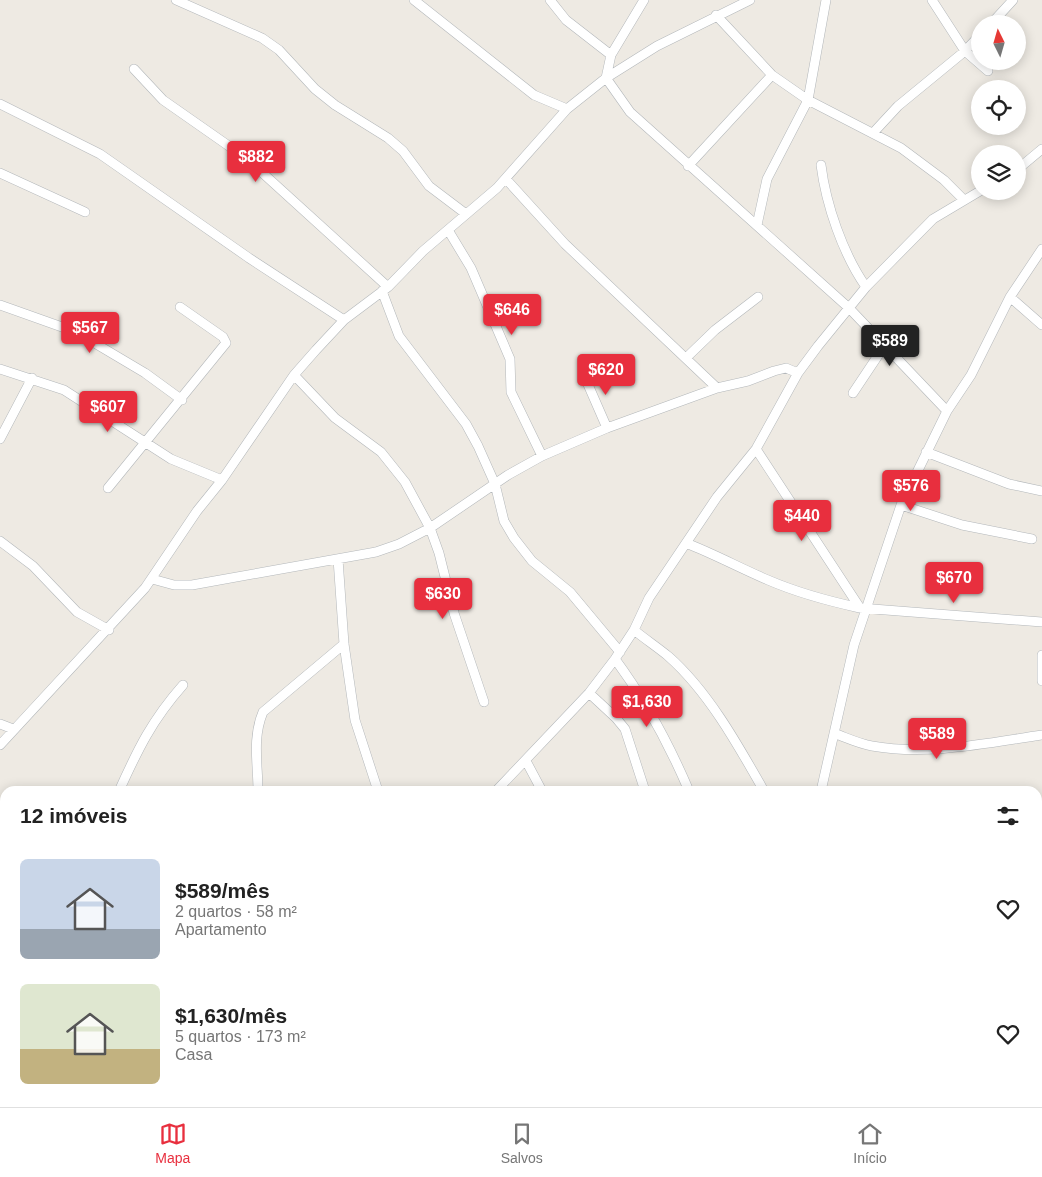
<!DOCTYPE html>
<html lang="pt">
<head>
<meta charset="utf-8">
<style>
  body { margin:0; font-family:Arial,sans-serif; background:#f6f6f6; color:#222; height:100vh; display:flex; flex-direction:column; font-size:19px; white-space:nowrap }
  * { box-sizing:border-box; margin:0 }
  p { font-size:16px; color:#767676 }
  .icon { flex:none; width:28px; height:28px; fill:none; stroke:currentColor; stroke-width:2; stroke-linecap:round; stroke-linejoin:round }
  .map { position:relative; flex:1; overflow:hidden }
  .panel { position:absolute; left:0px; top:786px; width:1042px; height:321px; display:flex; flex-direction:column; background:#fff; border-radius:15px 15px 0 0; box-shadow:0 2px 12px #0003 }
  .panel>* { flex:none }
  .needle { width:32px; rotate:355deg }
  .controls { position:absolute; left:971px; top:15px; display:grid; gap:10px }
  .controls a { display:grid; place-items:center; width:55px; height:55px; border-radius:50%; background:#fff; box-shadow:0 2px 12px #0003; font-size:25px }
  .price { position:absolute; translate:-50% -42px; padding:0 11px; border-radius:5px; background:#e82f3e; color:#fff; font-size:16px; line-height:32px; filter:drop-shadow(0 1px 2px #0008) }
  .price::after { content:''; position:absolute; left:50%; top:30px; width:15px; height:11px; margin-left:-8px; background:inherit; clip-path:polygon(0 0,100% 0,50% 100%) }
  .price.active { background:#222; color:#fff }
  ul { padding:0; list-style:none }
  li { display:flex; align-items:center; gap:15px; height:125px; padding:0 20px }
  li span { display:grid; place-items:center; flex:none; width:140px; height:100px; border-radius:8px; color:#555 }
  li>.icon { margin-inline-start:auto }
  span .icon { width:60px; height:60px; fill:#fffc; stroke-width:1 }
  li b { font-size:21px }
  h2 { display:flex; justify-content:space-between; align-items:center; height:60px; padding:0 20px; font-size:21px }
  .menu { display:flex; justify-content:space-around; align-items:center; height:70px; border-top:1px solid #e0e0e0; background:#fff; font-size:14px; color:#767676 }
  .menu a { display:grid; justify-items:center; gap:2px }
  .menu .active { color:#e82f3e }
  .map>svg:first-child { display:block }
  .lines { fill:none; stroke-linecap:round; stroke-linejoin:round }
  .street-casing { stroke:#b3b7ba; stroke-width:10 }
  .street { stroke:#fff; stroke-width:9 }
</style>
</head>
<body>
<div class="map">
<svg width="1042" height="1107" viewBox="0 0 1042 1107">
  <rect width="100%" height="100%" fill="#eeeae3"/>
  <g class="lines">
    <g class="street-casing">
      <path id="street" d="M 176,0 L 262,38 L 279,50 L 315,89 L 335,105 L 388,138 L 403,151 L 429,186 L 466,214
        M 414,0 L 534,95 L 567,109
        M 550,0 L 566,20 L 611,55
        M 750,0 L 657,46 L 606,78 L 630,112 L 849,308 L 947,411
        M 932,0 L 965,51 L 988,71
        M 716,15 L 772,75 L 808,100 L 901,148 L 944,180 L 964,200
        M 991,24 L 1013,0
        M 134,69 L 163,100 L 246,158 L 388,287
        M 0,104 L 100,154 L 249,258 L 344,320
        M 873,133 L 898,106 L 965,51 L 980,35
        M 821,165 C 826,205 843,254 866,287
        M 688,166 L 772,75
        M 1018,169 L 1042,149
        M 0,173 L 85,212
        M 506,179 L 565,244 L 717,388
        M 757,225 L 767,179 L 808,100 L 826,0
        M 448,230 L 471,268 L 510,359 L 511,392 L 542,456
        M 382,291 L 399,336 L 466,424 L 478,446 L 495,484 L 504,521 L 514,538 L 532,561 L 570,592 L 620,652
        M 1010,297 L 1042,325
        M 0,305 L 76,332 L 145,373 L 182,400
        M 687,357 L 715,330 L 758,297
        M 0,369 L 64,390 L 171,459 L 222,480
        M 583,373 L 607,428
        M 294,375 L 335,418 L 381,452 L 405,482 L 430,528 L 439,553 L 454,613 L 484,702
        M 853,393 L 885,345
        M 0,439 L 32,378
        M 756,449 L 860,608 L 1042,622
        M 926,452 L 1009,484 L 1042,491
        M 108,488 L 226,343 L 223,337 L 180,307
        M 901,505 L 962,525 L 1032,539
        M 0,541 L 33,566 L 77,612 L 109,630
        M 686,543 C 714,554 740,568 768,580 C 798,593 828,601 860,608
        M 338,559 L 344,644 L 355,720 L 378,791
        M 152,579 L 174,585 L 192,585 L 376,552 L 399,544 L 430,528 L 508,475 L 542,456 L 607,428 L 717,388 L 748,381 L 774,371 L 786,368 L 798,373
        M 634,630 C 645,639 657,647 668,656 C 708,691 738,745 764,791
        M 1042,655 L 1042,681
        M 615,659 C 646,701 669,744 689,791
        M 589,693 L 616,718 L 625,729 L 645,791
        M 0,724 L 13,729
        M 836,734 C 847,738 860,744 872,746 C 928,756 987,743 1042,735
        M 0,745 L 145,588 L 197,511 L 222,480 L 294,375 L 316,350 L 344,320 L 388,287 L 423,251 L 497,188 L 567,109 L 606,78 L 611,55 L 644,0
        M 526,761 L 542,791
        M 119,791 C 138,749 152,720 183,685
        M 258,791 C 258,764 252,738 263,712 L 344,644
        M 496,791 L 589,693 L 615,659 L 634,630 L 649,598 L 717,497 L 756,449 L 798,373 L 818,346 L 866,287 L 933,219 L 980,191
        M 821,791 L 854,645 L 901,505 L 947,411 L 971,375 L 1010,297 L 1042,249
        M 1038,809 L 1042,810
        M 0,833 L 5,839
        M 1038,901 L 1039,878
        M 0,904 L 5,903
        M 0,981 L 5,993
        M 1038,1001 L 1042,1003
        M 72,1102 L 76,1107
        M 196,1102 L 208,1106 L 236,1107
        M 515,1102 L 515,1107
        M 697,1102 L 699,1107
        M 811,1106 L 820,1107
        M 106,1107 L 112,1102
        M 335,1107 L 380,1102
        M 1009,1107 L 1010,1102"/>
    </g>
    <use href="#street" class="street"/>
  </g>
</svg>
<div class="controls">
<a><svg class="needle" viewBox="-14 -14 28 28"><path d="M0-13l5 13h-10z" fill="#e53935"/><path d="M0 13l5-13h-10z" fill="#767676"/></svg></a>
<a><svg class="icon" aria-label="locate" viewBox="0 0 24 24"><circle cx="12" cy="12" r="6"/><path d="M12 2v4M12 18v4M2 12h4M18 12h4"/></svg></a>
<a><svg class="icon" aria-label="layers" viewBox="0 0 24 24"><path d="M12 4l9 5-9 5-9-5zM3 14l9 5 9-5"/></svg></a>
</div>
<b class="price" style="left:256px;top:183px">$882</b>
<b class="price" style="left:512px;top:336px">$646</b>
<b class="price" style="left:90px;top:354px">$567</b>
<b class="price active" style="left:890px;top:367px">$589</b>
<b class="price" style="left:606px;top:396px">$620</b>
<b class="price" style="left:108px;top:433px">$607</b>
<b class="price" style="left:911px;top:512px">$576</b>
<b class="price" style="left:802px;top:542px">$440</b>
<b class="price" style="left:954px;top:604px">$670</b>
<b class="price" style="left:443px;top:620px">$630</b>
<b class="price" style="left:647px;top:728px">$1,630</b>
<b class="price" style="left:937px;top:760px">$589</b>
<section class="panel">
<h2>12 imóveis<svg class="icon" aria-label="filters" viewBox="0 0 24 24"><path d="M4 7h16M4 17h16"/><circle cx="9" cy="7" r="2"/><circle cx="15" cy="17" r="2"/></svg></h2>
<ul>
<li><span style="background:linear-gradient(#c9d6e8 70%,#9aa5b1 0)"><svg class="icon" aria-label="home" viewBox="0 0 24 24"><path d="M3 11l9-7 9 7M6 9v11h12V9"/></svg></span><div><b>$589/mês</b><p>2 quartos · 58 m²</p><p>Apartamento</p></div><svg class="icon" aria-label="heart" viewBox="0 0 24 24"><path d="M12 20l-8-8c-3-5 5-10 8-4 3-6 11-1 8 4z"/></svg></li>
<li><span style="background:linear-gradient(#dfe7d0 65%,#c2b280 0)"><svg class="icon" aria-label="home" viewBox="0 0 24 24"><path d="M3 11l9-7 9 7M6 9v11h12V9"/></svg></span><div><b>$1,630/mês</b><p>5 quartos · 173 m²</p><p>Casa</p></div><svg class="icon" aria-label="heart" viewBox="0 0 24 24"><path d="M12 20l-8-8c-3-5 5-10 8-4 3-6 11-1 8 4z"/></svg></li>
</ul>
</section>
</div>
<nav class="menu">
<a class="active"><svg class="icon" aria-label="map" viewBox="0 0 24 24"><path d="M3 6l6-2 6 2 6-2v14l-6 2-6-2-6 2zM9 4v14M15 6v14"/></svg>Mapa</a>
<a><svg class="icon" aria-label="saved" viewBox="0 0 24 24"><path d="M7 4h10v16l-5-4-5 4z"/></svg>Salvos</a>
<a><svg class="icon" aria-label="home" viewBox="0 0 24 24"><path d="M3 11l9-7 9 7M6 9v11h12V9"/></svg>Início</a>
</nav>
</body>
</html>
